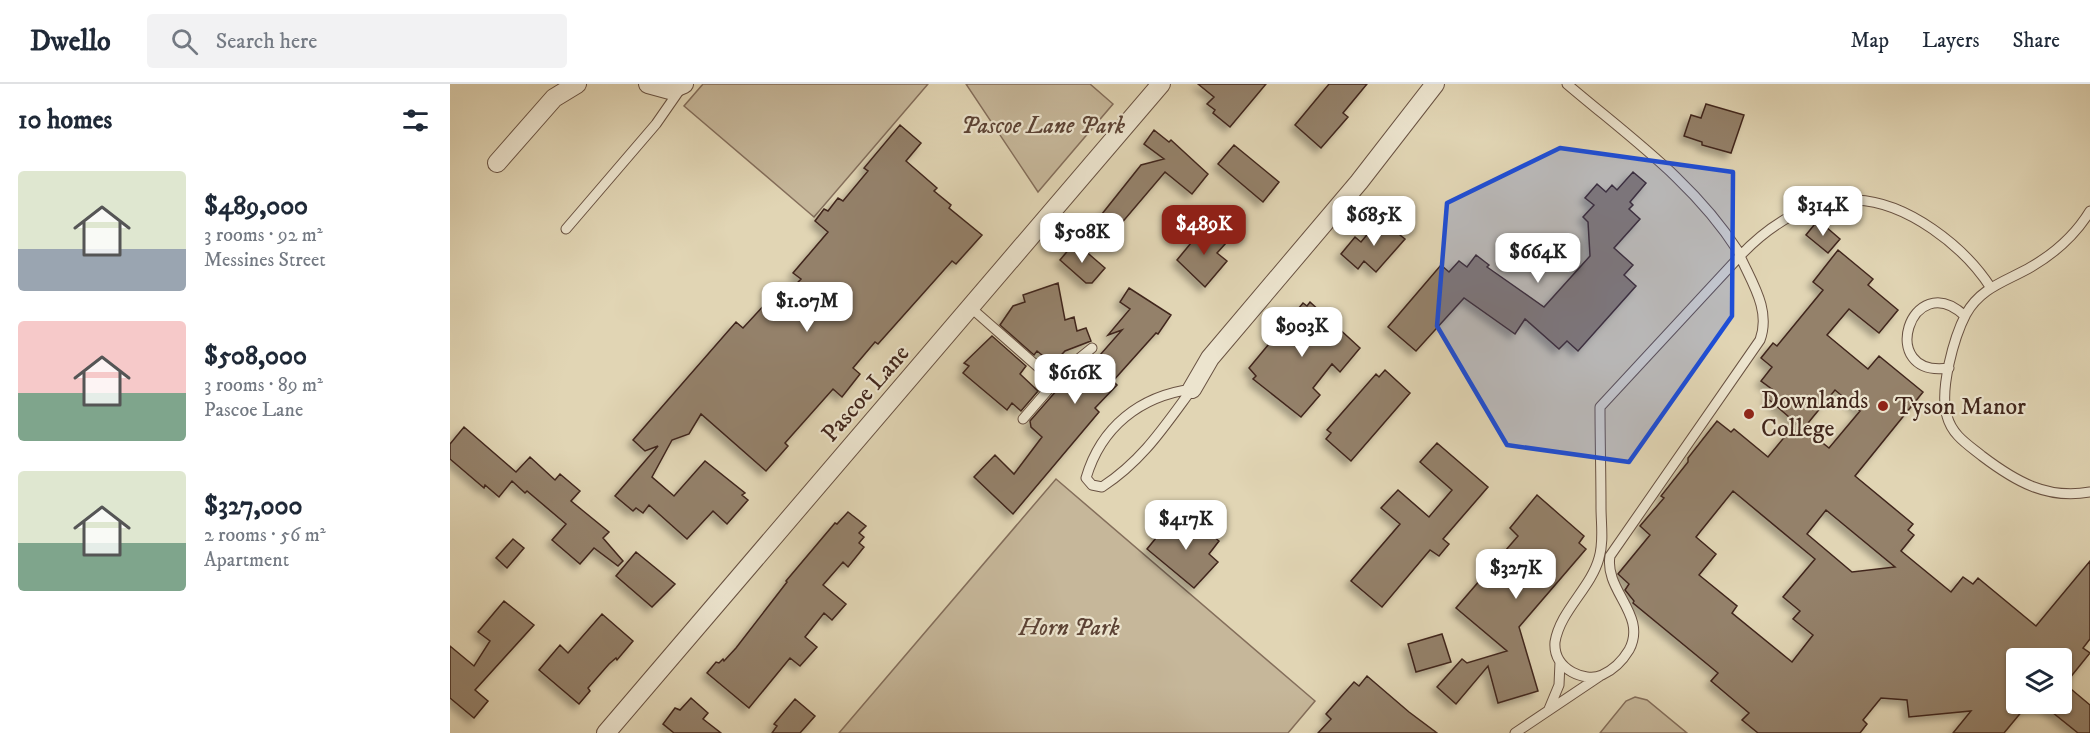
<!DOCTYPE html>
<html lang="en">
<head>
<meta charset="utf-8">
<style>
  body { margin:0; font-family:"IM FELL DW Pica",serif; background:#f2f2f3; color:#1f2937; height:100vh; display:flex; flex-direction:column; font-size:22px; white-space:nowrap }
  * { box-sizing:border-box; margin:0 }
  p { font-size:20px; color:#747a83 }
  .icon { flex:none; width:33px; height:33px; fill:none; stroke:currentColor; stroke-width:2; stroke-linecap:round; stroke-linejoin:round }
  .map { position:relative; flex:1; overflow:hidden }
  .sheet { display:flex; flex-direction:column; background:#fff; width:450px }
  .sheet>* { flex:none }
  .controls { position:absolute; left:1556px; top:564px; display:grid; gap:12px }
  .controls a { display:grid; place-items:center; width:66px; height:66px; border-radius:6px; background:#fff; box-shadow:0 2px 4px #0004; font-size:30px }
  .price { position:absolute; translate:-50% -51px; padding:0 14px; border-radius:12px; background:#fff; color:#222; font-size:20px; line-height:39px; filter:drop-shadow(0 2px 3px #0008) }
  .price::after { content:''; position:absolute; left:50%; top:36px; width:18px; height:14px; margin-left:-9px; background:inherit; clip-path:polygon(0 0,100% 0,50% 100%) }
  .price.active { background:#8f2418; color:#fff }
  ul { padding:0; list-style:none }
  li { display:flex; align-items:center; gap:18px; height:150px; padding:0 18px }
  li span { display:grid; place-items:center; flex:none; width:168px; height:120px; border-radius:6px; color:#555 }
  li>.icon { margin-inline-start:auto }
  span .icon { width:72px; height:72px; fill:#fffc; stroke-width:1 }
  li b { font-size:26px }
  h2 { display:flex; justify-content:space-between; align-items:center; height:72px; padding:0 18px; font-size:26px }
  header { display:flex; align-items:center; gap:36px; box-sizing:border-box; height:84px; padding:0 30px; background:#fff; border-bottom:2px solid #e0e1e3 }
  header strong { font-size:28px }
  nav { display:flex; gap:33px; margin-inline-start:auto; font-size:21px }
  .search { width:420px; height:54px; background:#f2f2f3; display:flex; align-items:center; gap:15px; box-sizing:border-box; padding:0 21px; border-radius:6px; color:#747a83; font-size:22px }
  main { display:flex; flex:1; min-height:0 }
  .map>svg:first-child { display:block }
  .green { fill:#c6b79a; stroke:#846e5b; stroke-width:1.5 }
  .building { fill:#94816b; stroke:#41261c; stroke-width:1.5; fill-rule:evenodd; filter:url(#shadow) }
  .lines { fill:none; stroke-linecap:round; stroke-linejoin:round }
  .lane-casing { stroke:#695242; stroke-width:11 }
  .street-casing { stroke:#695242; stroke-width:20 }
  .lane { stroke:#ece4ce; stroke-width:9 }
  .street { stroke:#ece4ce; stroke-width:18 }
  .marked { fill:#1d4ed8; fill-opacity:0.2; stroke:#1d4ed8; stroke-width:4.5; stroke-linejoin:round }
  .poi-dot { fill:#8f2418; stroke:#ece4ce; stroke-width:2 }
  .labels { text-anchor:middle; stroke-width:4.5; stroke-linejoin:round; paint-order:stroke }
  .park-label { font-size:24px; font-style:italic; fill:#5c4335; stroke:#ece4ce }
  .street-label { font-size:24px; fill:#41261c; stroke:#ece4ce }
  .poi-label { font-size:24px; fill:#41261c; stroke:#ece4ce; text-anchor:start }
</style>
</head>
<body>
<header>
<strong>Dwello</strong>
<div class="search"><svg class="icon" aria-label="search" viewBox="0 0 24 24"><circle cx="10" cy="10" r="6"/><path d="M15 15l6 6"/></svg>Search here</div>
<nav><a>Map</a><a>Layers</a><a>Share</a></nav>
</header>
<main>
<section class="sheet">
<h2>10 homes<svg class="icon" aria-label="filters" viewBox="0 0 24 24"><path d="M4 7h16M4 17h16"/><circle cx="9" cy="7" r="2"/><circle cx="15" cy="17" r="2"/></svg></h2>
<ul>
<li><span style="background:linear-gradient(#dfe7d0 65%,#9aa5b1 0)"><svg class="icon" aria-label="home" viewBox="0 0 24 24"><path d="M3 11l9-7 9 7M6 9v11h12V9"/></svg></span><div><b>$489,000</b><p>3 rooms · 92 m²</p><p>Messines Street</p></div></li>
<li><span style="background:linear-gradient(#f6c9c9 60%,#7fa58c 0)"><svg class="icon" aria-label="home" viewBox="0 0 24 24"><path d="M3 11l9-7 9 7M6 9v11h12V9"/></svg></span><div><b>$508,000</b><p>3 rooms · 89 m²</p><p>Pascoe Lane</p></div></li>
<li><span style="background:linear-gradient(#dfe7d0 60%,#7fa58c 0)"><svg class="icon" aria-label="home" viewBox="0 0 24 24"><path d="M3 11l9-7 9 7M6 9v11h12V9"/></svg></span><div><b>$327,000</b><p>2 rooms · 56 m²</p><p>Apartment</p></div></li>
</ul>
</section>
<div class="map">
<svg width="1640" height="649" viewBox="0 0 1640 649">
  <defs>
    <filter id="shadow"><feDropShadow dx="-5" dy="5" stdDeviation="3" flood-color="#0004"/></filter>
  </defs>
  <rect width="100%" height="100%" fill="#e1d5b4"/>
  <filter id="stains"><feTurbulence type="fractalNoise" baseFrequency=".00333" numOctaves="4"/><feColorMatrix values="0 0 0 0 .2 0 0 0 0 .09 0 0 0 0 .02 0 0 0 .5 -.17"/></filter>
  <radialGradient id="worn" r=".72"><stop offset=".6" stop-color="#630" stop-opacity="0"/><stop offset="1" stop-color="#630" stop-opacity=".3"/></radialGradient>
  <path class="green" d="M 253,0 L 478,0 L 364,133 L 234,22 Z
    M 516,0 L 640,0 L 663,20 L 588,108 Z
    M 606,395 L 865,617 L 838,649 L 389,649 Z
    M 1185,613 L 1197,616 L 1237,649 L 1150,649 L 1176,617 Z"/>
  <path class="building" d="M 748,0 L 816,0 L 780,43 L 763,29 L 765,26 L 757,20 L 764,13 Z
    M 879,0 L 917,0 L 893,29 L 898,33 L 871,64 L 845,41 Z
    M 1256,20 L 1294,31 L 1281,69 L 1252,61 L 1252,58 L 1234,52 L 1241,31 L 1251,34 Z
    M 450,41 L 471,59 L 456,77 L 487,104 L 484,107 L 501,121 L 499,124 L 532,151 L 506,180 L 502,177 L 428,260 L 425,258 L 403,284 L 410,290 L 392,313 L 383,305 L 335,359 L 338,362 L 316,387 L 251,330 L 239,350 L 222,356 L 202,393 L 224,412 L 255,377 L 295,409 L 292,411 L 298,416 L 277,440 L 263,427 L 237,455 L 199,421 L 193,429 L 186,424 L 183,427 L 165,412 L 208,362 L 195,367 L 183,356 L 286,238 L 293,244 L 317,218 L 323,224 L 351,195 L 343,189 L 378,148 L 365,137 L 374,125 L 378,127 L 388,114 L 393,117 L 418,87 L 414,84 Z
    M 704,46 L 719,58 L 721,56 L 758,90 L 742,110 L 715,88 L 664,148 L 648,135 L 691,81 L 714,75 L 694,60 Z
    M 784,61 L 829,98 L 813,118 L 768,80 Z
    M 1183,88 L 1196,99 L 1180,118 L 1183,121 L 1179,125 L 1190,135 L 1164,164 L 1183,181 L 1174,191 L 1186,202 L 1128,267 L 1117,257 L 1109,265 L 1075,235 L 1065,250 L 1014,214 L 966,267 L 938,243 L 991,181 L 999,188 L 1009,177 L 1017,183 L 1026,171 L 1039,181 L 1037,183 L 1094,223 L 1140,172 L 1138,138 L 1133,133 L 1144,121 L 1135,114 L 1147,100 L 1156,108 L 1162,101 L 1167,106 Z
    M 930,135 L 955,155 L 926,188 L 914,177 L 908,185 L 891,170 L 905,153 L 911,158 Z
    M 1368,136 L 1390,155 L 1378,169 L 1356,151 Z
    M 755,142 L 776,159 L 767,169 L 777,177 L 755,203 L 727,176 Z
    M 625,158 L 655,184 L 642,199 L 636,199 L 610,176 Z
    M 1388,166 L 1423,195 L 1418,201 L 1448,226 L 1429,249 L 1399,225 L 1377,251 L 1418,285 L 1429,272 L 1473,308 L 1405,392 L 1463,440 L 1458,446 L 1464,451 L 1451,467 L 1501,508 L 1513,493 L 1523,500 L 1528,494 L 1586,542 L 1640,477 L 1640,555 L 1633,564 L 1640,569 L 1615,600 L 1640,621 L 1640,649 L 1628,649 L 1592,620 L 1611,620 L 1611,574 L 1566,574 L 1566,620 L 1578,620 L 1554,649 L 1503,649 L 1521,627 L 1459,633 L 1457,616 L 1431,614 L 1413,636 L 1417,640 L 1410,649 L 1308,649 L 1292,636 L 1299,629 L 1261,597 L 1268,589 L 1183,519 L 1184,517 L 1175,506 L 1179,500 L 1168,490 L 1200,451 L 1190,442 L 1214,414 L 1211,412 L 1238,378 L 1238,374 L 1267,337 L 1281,348 L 1284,345 L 1318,373 L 1346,339 L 1317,314 L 1323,306 L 1311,297 L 1322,283 L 1311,274 L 1323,259 L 1327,262 L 1373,206 L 1363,198 ZM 1385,306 L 1410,327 L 1379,364 L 1354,344 ZM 1283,407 L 1365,475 L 1333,513 L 1350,527 L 1343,535 L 1363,551 L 1342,578 L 1282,529 L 1287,522 L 1249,491 L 1266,470 L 1246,453 ZM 1376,426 L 1445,483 L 1402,488 L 1357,450 Z
    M 608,199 L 615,236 L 624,233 L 627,247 L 636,244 L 641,257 L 615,267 L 603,280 L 587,267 L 584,271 L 550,241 L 563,222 L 575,218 L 573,211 Z
    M 679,204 L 721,231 L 708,250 L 706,249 L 663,297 L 667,301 L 645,324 L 649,328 L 563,430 L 524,393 L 545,371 L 564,390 L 592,353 L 581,343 L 580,337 L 614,298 L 621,304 L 672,246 L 658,251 L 680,225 L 670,218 Z
    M 860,218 L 910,264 L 890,288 L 882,280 L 863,304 L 870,311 L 851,333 L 803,295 L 806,292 L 799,284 L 853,219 L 857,222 Z
    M 542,252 L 576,282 L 570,290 L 588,307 L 571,327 L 562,319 L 557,326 L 513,289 L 519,282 L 514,279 Z
    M 935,286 L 960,309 L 901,377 L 876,355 L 881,349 L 877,346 L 926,290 L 929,293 Z
    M 14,343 L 66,388 L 80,373 L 105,396 L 110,390 L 130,407 L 121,417 L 159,448 L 153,454 L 173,477 L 168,482 L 144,464 L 130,480 L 102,456 L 116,440 L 77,407 L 75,409 L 62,397 L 49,413 L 35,401 L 34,404 L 0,375 L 0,360 Z
    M 987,359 L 1038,403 L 993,455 L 999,460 L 989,472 L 980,466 L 932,523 L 901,497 L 950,440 L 931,424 L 948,406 L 979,433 L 1002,406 L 970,378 Z
    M 1087,411 L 1134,452 L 1129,459 L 1136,465 L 1069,543 L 1088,607 L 1048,619 L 1038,582 L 1006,620 L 987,603 L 1012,575 L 1017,579 L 1057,567 L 1006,524 L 1068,452 L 1060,444 Z
    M 398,428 L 416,442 L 409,449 L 414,453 L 409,459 L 414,463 L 398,483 L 393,478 L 373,501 L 396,520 L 382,536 L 374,529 L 355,553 L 367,563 L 350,582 L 340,574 L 299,624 L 257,589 L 266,578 L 269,579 L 273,575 L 274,577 L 286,564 L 337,498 L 336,497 L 385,439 L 387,440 Z
    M 744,436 L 769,457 L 759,470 L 768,478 L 744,504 L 697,465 L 720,437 L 734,447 Z
    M 63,455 L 74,464 L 57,484 L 46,474 Z
    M 186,468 L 225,500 L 202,523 L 166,492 Z
    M 54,517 L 84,541 L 25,606 L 38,617 L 24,634 L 0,614 L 0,562 L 24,582 L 40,557 L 28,548 Z
    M 152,530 L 183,557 L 167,576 L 166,574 L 159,580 L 138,604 L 140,607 L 129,620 L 89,586 L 110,561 L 118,569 Z
    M 992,550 L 1001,578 L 966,588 L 958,560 Z
    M 917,592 L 959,628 L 987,649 L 868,649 L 881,635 L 876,630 L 904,598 L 909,602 Z
    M 241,614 L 258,629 L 253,635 L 271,649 L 224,649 L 213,640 L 225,624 L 230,626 Z
    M 345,615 L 365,632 L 350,649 L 322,649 L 327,642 L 324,640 Z"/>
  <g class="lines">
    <g class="lane-casing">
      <path id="lane" d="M 1117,0 C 1178,52 1244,98 1288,167 L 1290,172 C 1302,199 1321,226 1310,256 L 1160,472 C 1154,507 1198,531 1179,566 C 1173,576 1163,586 1152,591 C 1143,595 1131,593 1122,588 C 1110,581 1104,571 1105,558 C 1110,527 1141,504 1149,474 C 1154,458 1151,440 1151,423 C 1151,390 1150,356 1150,323 L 1290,172 C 1319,141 1362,113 1406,116 C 1457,118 1514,162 1541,204
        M 1640,127 C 1626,150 1605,169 1581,183 C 1557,197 1531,203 1516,230 C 1504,253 1489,306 1497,332 C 1502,351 1517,360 1532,372 C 1565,397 1597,416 1640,408
        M 116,145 L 206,40 L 231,4
        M 520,223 L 605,298
        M 1499,284 C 1425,295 1461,181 1515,232
        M 742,305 C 714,343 692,377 652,403 L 642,401 L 636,394 C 651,343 690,312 742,305 Z
        M 573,335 L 616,285 L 642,264
        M 1099,625 L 1109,601 L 1110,578
        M 1065,649 L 1150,592"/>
    </g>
    <g class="street-casing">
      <path id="street" d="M 198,0 L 220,6 L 234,0
        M 47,79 L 104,14 L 127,0
        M 742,305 L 760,274 L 909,98 L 985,0
        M 156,649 L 711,0"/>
    </g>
    <use href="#lane" class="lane"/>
    <use href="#street" class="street"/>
  </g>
  <path class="marked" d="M 1110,64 L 1283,88 L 1282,232 L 1179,378 L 1057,361 L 987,242 L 997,119 Z"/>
  <g class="poi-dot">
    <circle cx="1433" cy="322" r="6"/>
    <circle cx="1299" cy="330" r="6"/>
  </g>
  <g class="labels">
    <g class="park-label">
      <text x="593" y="49">Pascoe Lane Park</text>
      <text x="619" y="551">Horn Park</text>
    </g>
    <g class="street-label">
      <text transform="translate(415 309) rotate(-49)" y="8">Pascoe Lane</text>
    </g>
    <g class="poi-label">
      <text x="1311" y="324">Downlands<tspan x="1311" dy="28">College</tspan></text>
      <text x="1445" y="330">Tyson Manor</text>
    </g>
  </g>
  <rect width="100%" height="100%" filter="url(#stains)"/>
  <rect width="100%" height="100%" fill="url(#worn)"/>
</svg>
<div class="controls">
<a><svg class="icon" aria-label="layers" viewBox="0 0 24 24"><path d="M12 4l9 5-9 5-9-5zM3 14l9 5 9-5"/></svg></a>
</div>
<b class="price" style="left:1373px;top:153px">$314K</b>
<b class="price" style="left:924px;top:163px">$685K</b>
<b class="price active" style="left:754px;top:172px">$489K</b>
<b class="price" style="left:632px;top:180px">$508K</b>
<b class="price" style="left:1088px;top:200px">$664K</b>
<b class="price" style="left:357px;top:249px">$1.07M</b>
<b class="price" style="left:852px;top:274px">$903K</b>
<b class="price" style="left:625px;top:321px">$616K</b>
<b class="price" style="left:736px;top:467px">$417K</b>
<b class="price" style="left:1066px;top:516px">$327K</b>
</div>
</main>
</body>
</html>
